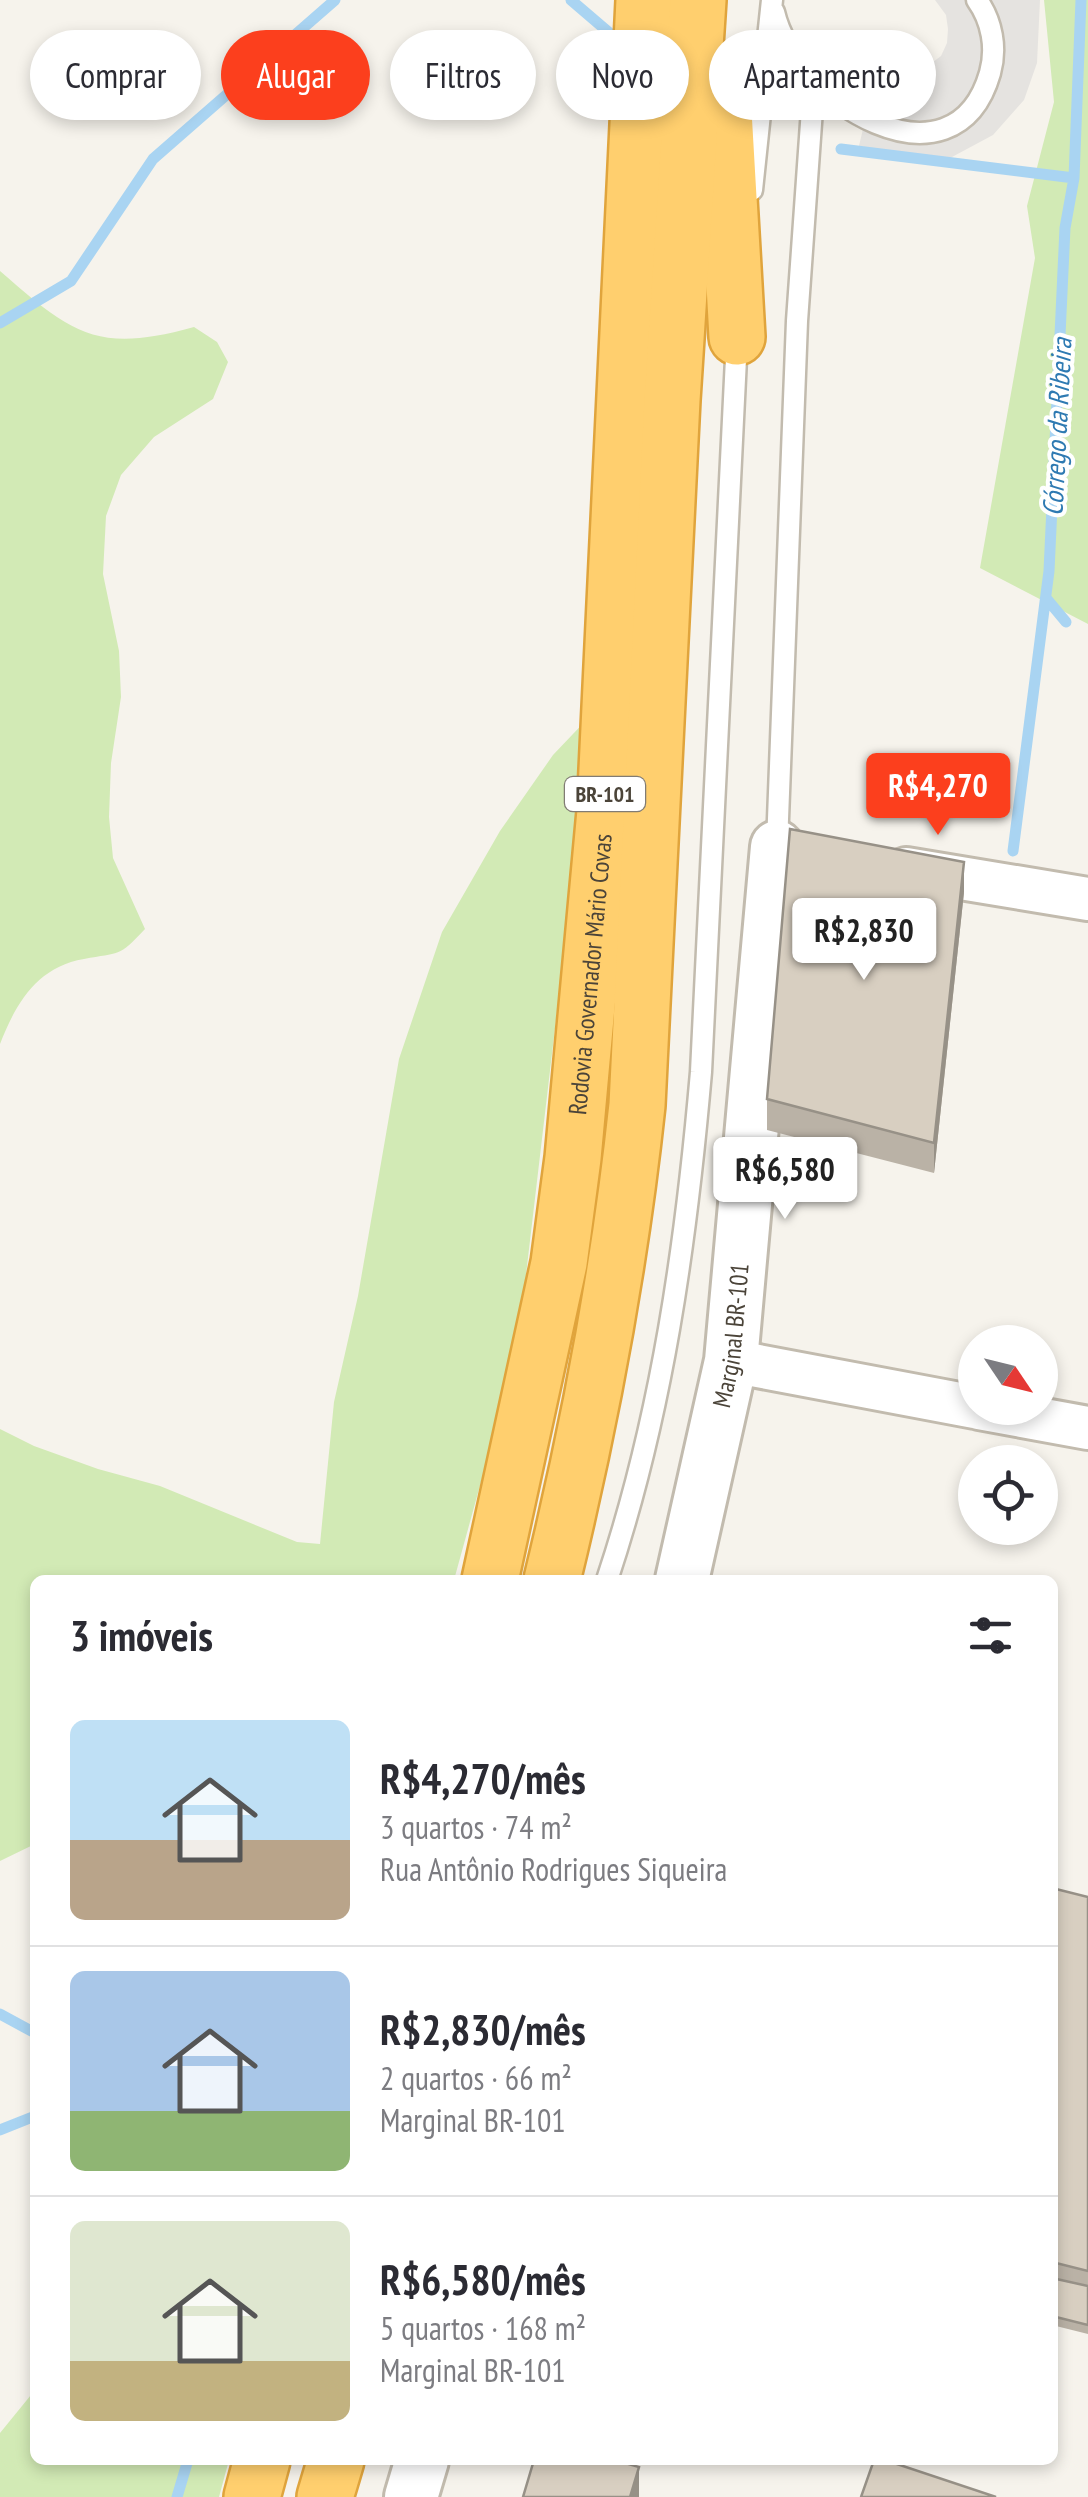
<!DOCTYPE html>
<html lang="pt">
<head>
<meta charset="utf-8">
<style>
  body { margin:0; font-family:"PT Sans Narrow",sans-serif; background:#f2f2f3; color:#2b2b33; height:100vh; display:flex; flex-direction:column; font-size:38px; white-space:nowrap }
  * { box-sizing:border-box; margin:0 }
  p { font-size:32px; color:#7c7c81 }
  .icon { flex:none; width:55px; height:55px; fill:none; stroke:currentColor; stroke-width:2; stroke-linecap:round; stroke-linejoin:round }
  .map { position:relative; flex:1; overflow:hidden }
  .drawer { position:absolute; left:30px; top:1575px; width:1028px; height:890px; display:flex; flex-direction:column; background:#fff; border-radius:15px; box-shadow:0 5px 15px #0003 }
  .drawer>* { flex:none }
  .banner { position:absolute; left:30px; top:30px; width:1030px; height:90px; display:flex; gap:20px }
  .needle { width:65px; rotate:125deg }
  .controls { position:absolute; left:958px; top:1325px; display:grid; gap:20px }
  .controls a { display:grid; place-items:center; width:100px; height:100px; border-radius:50%; background:#fff; box-shadow:0 5px 15px #0003; font-size:50px }
  .price { position:absolute; translate:-50% -85px; padding:0 22px; border-radius:10px; background:#fff; color:#222; font-size:32px; line-height:65px; filter:drop-shadow(0 2px 5px #0008) }
  .price::after { content:''; position:absolute; left:50%; top:60px; width:30px; height:22px; margin-left:-15px; background:inherit; clip-path:polygon(0 0,100% 0,50% 100%) }
  .price.current { background:#fc3f1d; color:#fff }
  ul { padding:0; list-style:none }
  li { display:flex; align-items:center; gap:30px; height:250px; padding:0 40px }
  li+li { border-top:2px solid #e1e1e2 }
  li span { display:grid; place-items:center; flex:none; width:280px; height:200px; border-radius:15px; color:#555 }
  li>.icon { margin-inline-start:auto }
  span .icon { width:120px; height:120px; fill:#fffc; stroke-width:1 }
  li b { font-size:42px }
  h2 { display:flex; justify-content:space-between; align-items:center; height:120px; padding:0 40px; font-size:42px }
  .pill { padding:0 35px; border-radius:45px; background:#fff; box-shadow:0 5px 15px #0003; font-size:35px; line-height:90px }
  .pill.current { background:#fc3f1d; color:#fff }
  .map>svg:first-child { display:block }
  .green { fill:#d2eab5 }
  .parking { fill:#e5e3e0 }
  .lines { fill:none; stroke-linecap:round; stroke-linejoin:round }
  .stream { stroke:#a9d4f2; stroke-width:11 }
  .service-casing { stroke:#c2bbae; stroke-width:25 }
  .minor-casing { stroke:#c2bbae; stroke-width:48 }
  .tertiary-casing { stroke:#c2bbae; stroke-width:58 }
  .motorway-casing { stroke:#e0a43c; stroke-width:60 }
  .service { stroke:#fff; stroke-width:20 }
  .minor { stroke:#fff; stroke-width:42 }
  .tertiary { stroke:#fff; stroke-width:52 }
  .motorway { stroke:#ffcf6e; stroke-width:55 }
  .wall { fill:#bab2a6 }
  .shaded-wall { fill:#979187 }
  .building { fill:#d8cfc1; stroke:#979187; stroke-width:2.5 }
  .labels { text-anchor:middle; stroke-width:8; stroke-linejoin:round; paint-order:stroke }
  .shield { fill:#fff; stroke:#817c74; stroke-width:2.5 }
  .shield-label { font-size:22px; font-weight:bold; fill:#4b4439 }
  .street-label { font-size:25px; fill:#4b4439; stroke:#fff }
  .water-label { font-size:28px; font-style:italic; fill:#2e7ab2; stroke:#fff }
</style>
</head>
<body>
<div class="map">
<svg width="1088" height="2497" viewBox="0 0 1088 2497">
  <rect width="100%" height="100%" fill="#f6f3ec"/>
  <path class="green" d="M 1044,0 L 1088,0 L 1088,624 L 980,568 L 1035,258 L 1027,206 L 1054,102 Z
    M 0,271 C 72,334 97,354 194,327 L 217,342 L 228,362 L 213,399 L 154,437 L 121,475 L 106,516 L 103,574 L 119,651 L 121,697 L 111,763 L 109,817 L 113,858 L 145,929 C 118,958 120,952 84,959 C 37,967 16,1003 0,1044 Z
    M 592,714 L 517,1351 L 454,1580 L 35,1580 L 35,1844 L 0,1861 L 0,1429 L 34,1446 L 98,1469 L 160,1486 L 297,1542 L 320,1544 L 334,1402 L 358,1296 L 399,1059 L 442,932 L 500,831 L 553,755 Z
    M 35,2390 L 35,2460 L 229,2460 L 219,2497 L 0,2497 L 0,2433 Z"/>
  <path class="parking" d="M 935,0 L 1040,0 L 1037,63 L 1024,100 L 993,135 L 952,157 L 905,162 L 858,150 L 875,79 L 917,74 L 941,56 L 947,43 L 948,29 L 946,15 Z"/>
  <g class="lines">
    <path class="stream" d="M 571,0 L 620,42
      M 841,149 L 1074,178
      M 0,323 L 71,281 L 153,159 L 335,0
      M 1046,598 L 1066,622
      M 1013,851 L 1049,571 L 1065,228 L 1074,178 L 1081,0
      M 0,2014 L 35,2033
      M 0,2130 L 35,2116
      M 177,2497 L 188,2460"/>
    <g class="service-casing">
      <path id="service" d="M 774,12 C 795,102 954,198 990,73 C 997,48 992,21 977,0
        M 752,190 L 772,0
        M 777,845 L 797,321 L 814,81
        M 607,1580 C 662,1415 686,1245 701,1072 L 737,338"/>
    </g>
    <g class="minor-casing">
      <path id="minor" d="M 906,869 L 1088,899
        M 731,1361 L 975,1407
        M 979,1408 L 1088,1428"/>
    </g>
    <g class="tertiary-casing">
      <g id="tertiary">
        <path id="s1" d="M 682,1580 L 731,1361 L 777,847"/>
        <path d="M 411,2497 L 422,2460"/>
      </g>
    </g>
    <g class="motorway-casing">
      <g id="motorway">
        <path d="M 722,76 L 737,337"/>
        <path id="s2" d="M 490,1580 L 559,1263 L 573,1158 L 605,811 L 644,0"/>
        <path d="M 552,1580 C 590,1424 620,1265 637,1105 L 672,400 L 698,0"/>
        <path d="M 252,2497 L 262,2460"/>
        <path d="M 325,2497 L 336,2460"/>
      </g>
    </g>
    <use href="#service" class="service"/>
    <use href="#minor" class="minor"/>
    <use href="#tertiary" class="tertiary"/>
    <use href="#motorway" class="motorway"/>
  </g>
  <path class="wall" d="M 964,892 L 934,1173 L 767,1130 L 767,1099 Z
    M 1052,1888 L 1088,1897 L 1088,2334 L 1052,2325 Z"/>
  <path class="shaded-wall" d="M 964,862 L 964,892 L 934,1173 L 934,1143 Z
    M 639,2467 L 639,2497 L 630,2497 Z"/>
  <path class="building" d="M 790,829 L 964,862 L 934,1143 L 767,1099 Z
    M 1052,1888 L 1088,1897 L 1088,2271 L 1052,2262 Z
    M 1052,2278 L 1088,2286 L 1088,2325 L 1052,2316 Z
    M 534,2460 L 615,2460 L 639,2467 L 630,2497 L 523,2497 Z
    M 874,2460 L 885,2460 L 996,2497 L 861,2497 Z"/>
  <g class="labels">
    <rect class="shield" x="565" y="777" width="80" height="34" rx="8"/>
    <g class="shield-label">
      <text x="605" y="802">BR-101</text>
    </g>
    <g class="street-label">
      <text dy="9" stroke="none"><textPath href="#s2" startOffset="615">Rodovia Governador Mário Covas</textPath></text>
      <text dy="9" stroke="none"><textPath href="#s1" startOffset="250">Marginal BR-101</textPath></text>
    </g>
    <g class="water-label">
      <text transform="translate(1057 427) rotate(-87)" y="10">Córrego da Ribeira</text>
    </g>
  </g>
</svg>
<div class="controls">
<a><svg class="needle" viewBox="-14 -14 28 28"><path d="M0-13l5 13h-10z" fill="#e53935"/><path d="M0 13l5-13h-10z" fill="#7c7c81"/></svg></a>
<a><svg class="icon" aria-label="locate" viewBox="0 0 24 24"><circle cx="12" cy="12" r="6"/><path d="M12 2v4M12 18v4M2 12h4M18 12h4"/></svg></a>
</div>
<b class="price current" style="left:938px;top:838px">R$4,270</b>
<b class="price" style="left:864px;top:983px">R$2,830</b>
<b class="price" style="left:785px;top:1222px">R$6,580</b>
<div class="banner">
<a class="pill">Comprar</a>
<a class="pill current">Alugar</a>
<a class="pill">Filtros</a>
<a class="pill">Novo</a>
<a class="pill">Apartamento</a>
</div>
<section class="drawer">
<h2>3 imóveis<svg class="icon" aria-label="filters" viewBox="0 0 24 24"><path d="M4 7h16M4 17h16"/><circle cx="9" cy="7" r="2"/><circle cx="15" cy="17" r="2"/></svg></h2>
<ul>
<li><span style="background:linear-gradient(#bfe0f5 60%,#b9a48a 0)"><svg class="icon" aria-label="home" viewBox="0 0 24 24"><path d="M3 11l9-7 9 7M6 9v11h12V9"/></svg></span><div><b>R$4,270/mês</b><p>3 quartos · 74 m²</p><p>Rua Antônio Rodrigues Siqueira</p></div></li>
<li><span style="background:linear-gradient(#a9c7e8 70%,#8fb573 0)"><svg class="icon" aria-label="home" viewBox="0 0 24 24"><path d="M3 11l9-7 9 7M6 9v11h12V9"/></svg></span><div><b>R$2,830/mês</b><p>2 quartos · 66 m²</p><p>Marginal BR-101</p></div></li>
<li><span style="background:linear-gradient(#dfe7d0 70%,#c2b280 0)"><svg class="icon" aria-label="home" viewBox="0 0 24 24"><path d="M3 11l9-7 9 7M6 9v11h12V9"/></svg></span><div><b>R$6,580/mês</b><p>5 quartos · 168 m²</p><p>Marginal BR-101</p></div></li>
</ul>
</section>
</div>
</body>
</html>
